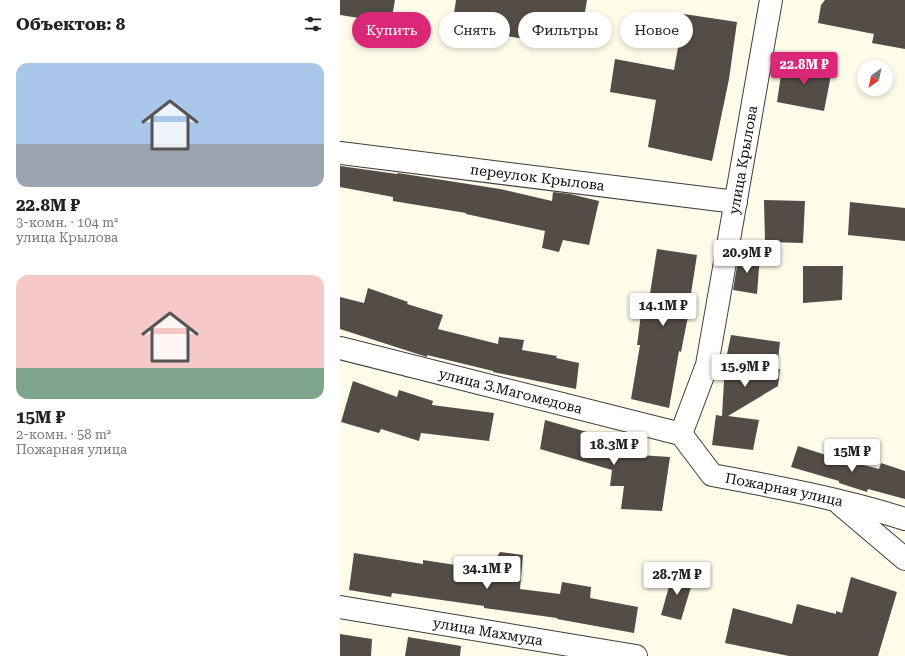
<!DOCTYPE html>
<html lang="ru">
<head>
<meta charset="utf-8">
<style>
  body { margin:0; font-family:"Roboto Serif",serif; background:#f2f2f2; color:#222; height:100vh; display:flex; flex-direction:column; font-size:15px; white-space:nowrap }
  * { box-sizing:border-box; margin:0 }
  p { font-size:13px; color:#767676 }
  .icon { flex:none; width:22px; height:22px; fill:none; stroke:currentColor; stroke-width:2; stroke-linecap:round; stroke-linejoin:round }
  .map { position:relative; flex:1; overflow:hidden }
  .details { display:flex; flex-direction:column; background:#fff; width:340px }
  .details>* { flex:none }
  .hud { position:absolute; left:12px; top:12px; width:380px; height:36px; display:flex; gap:8px }
  .needle { width:26px; rotate:213deg }
  .buttons { position:absolute; left:517px; top:60px; display:grid; gap:8px }
  .buttons a { display:grid; place-items:center; width:36px; height:36px; border-radius:50%; background:#fff; box-shadow:0 2px 6px #0003; font-size:20px }
  .price { position:absolute; translate:-50% -34px; padding:0 9px; border-radius:4px; background:#fff; color:#222; font-size:13px; line-height:26px; filter:drop-shadow(0 1px 2px #0008) }
  .price::after { content:''; position:absolute; left:50%; top:24px; width:12px; height:9px; margin-left:-6px; background:inherit; clip-path:polygon(0 0,100% 0,50% 100%) }
  .price.on { background:#db2777; color:#fff }
  ul { padding:0; list-style:none }
  li { display:grid; align-content:center; gap:8px; height:212px; padding:0 16px }
  li span { display:grid; place-items:center; height:124px; border-radius:12px; color:#555 }
  li>.icon { margin-inline-start:auto }
  span .icon { width:72px; height:72px; fill:#fffc; stroke-width:1 }
  li b { font-size:17px }
  h2 { display:flex; justify-content:space-between; align-items:center; height:48px; padding:0 16px; font-size:17px }
  .chip { padding:0 14px; border-radius:18px; background:#fff; box-shadow:0 2px 6px #0003; font-size:14px; line-height:36px }
  .chip.on { background:#db2777; color:#fff }
  main { display:flex; flex:1; min-height:0 }
  .map>svg:first-child { display:block }
  .building { fill:#544c47 }
  .lines { fill:none; stroke-linecap:round; stroke-linejoin:round }
  .minor-casing { stroke:#3e3e3e; stroke-width:24 }
  .minor { stroke:#fff; stroke-width:22 }
  .labels { text-anchor:middle; stroke-width:4; stroke-linejoin:round; paint-order:stroke }
  .street-label { font-size:14px; fill:#0b0b0b; stroke:#fff }
</style>
</head>
<body>
<main>
<section class="details">
<h2>Объектов: 8<svg class="icon" aria-label="filters" viewBox="0 0 24 24"><path d="M4 7h16M4 17h16"/><circle cx="9" cy="7" r="2"/><circle cx="15" cy="17" r="2"/></svg></h2>
<ul>
<li><span style="background:linear-gradient(#a9c7e8 65%,#9aa5b1 0)"><svg class="icon" aria-label="home" viewBox="0 0 24 24"><path d="M3 11l9-7 9 7M6 9v11h12V9"/></svg></span><div><b>22.8M ₽</b><p>3-комн. · 104 m²</p><p>улица Крылова</p></div></li>
<li><span style="background:linear-gradient(#f6c9c9 75%,#7fa58c 0)"><svg class="icon" aria-label="home" viewBox="0 0 24 24"><path d="M3 11l9-7 9 7M6 9v11h12V9"/></svg></span><div><b>15M ₽</b><p>2-комн. · 58 m²</p><p>Пожарная улица</p></div></li>
</ul>
</section>
<div class="map">
<svg width="565" height="656" viewBox="0 0 565 656">
  <rect width="100%" height="100%" fill="#fffbe9"/>
  <path class="building" d="M 0,0 L 55,0 L 51,23 L 0,15 Z
    M 116,0 L 247,0 L 239,48 L 112,27 Z
    M 485,0 L 565,0 L 565,49 L 532,43 L 534,34 L 478,23 L 481,5 Z
    M 344,14 L 397,22 L 389,79 L 372,161 L 308,147 L 316,100 L 270,92 L 275,59 L 334,70 Z
    M 443,61 L 492,70 L 484,111 L 437,102 Z
    M 0,166 L 57,174 L 58,173 L 160,189 L 212,201 L 213,192 L 230,194 L 259,201 L 249,245 L 223,240 L 219,252 L 202,248 L 205,231 L 126,214 L 126,213 L 53,201 L 53,197 L 0,187 Z
    M 424,200 L 465,201 L 463,243 L 425,242 Z
    M 510,202 L 565,208 L 565,241 L 508,235 Z
    M 317,249 L 357,255 L 349,306 L 350,306 L 341,352 L 339,351 L 329,408 L 291,399 L 300,345 L 297,345 L 303,299 L 309,300 Z
    M 399,254 L 420,255 L 417,294 L 393,290 Z
    M 463,266 L 503,266 L 502,300 L 463,303 Z
    M 28,288 L 68,302 L 67,304 L 103,315 L 98,329 L 158,344 L 159,337 L 184,340 L 182,350 L 217,356 L 216,358 L 239,363 L 236,389 L 153,372 L 153,371 L 87,355 L 87,357 L 0,329 L 0,297 L 24,303 Z
    M 391,335 L 440,342 L 437,369 L 440,369 L 438,386 L 388,416 L 419,420 L 413,450 L 372,445 L 376,415 L 382,416 L 385,364 Z
    M 13,381 L 57,397 L 59,390 L 93,401 L 92,405 L 154,413 L 149,441 L 81,433 L 79,441 L 41,429 L 39,433 L 1,422 Z
    M 205,420 L 254,434 L 251,452 L 330,457 L 322,511 L 281,509 L 284,486 L 270,486 L 272,470 L 200,449 Z
    M 458,446 L 489,456 L 539,469 L 541,463 L 565,471 L 565,499 L 528,489 L 527,492 L 499,483 L 499,481 L 451,467 Z
    M 160,552 L 183,555 L 180,589 L 220,594 L 222,582 L 251,587 L 250,598 L 298,607 L 294,633 L 217,619 L 217,618 L 144,608 L 144,606 L 52,593 L 51,597 L 9,590 L 14,553 L 83,564 L 83,560 L 148,570 Z
    M 333,572 L 354,577 L 341,620 L 321,615 Z
    M 511,577 L 557,592 L 538,656 L 449,656 L 385,643 L 393,608 L 452,624 L 457,604 L 496,614 L 496,611 L 502,613 Z
    M 0,634 L 32,639 L 31,656 L 0,656 Z
    M 68,637 L 121,646 L 120,656 L 65,656 Z"/>
  <g class="lines">
    <g class="minor-casing">
      <g id="minor">
        <path id="s1" d="M 0,153 L 396,202"/>
        <path id="s2" d="M 0,348 L 341,434"/>
        <path id="s3" d="M 341,434 L 367,365 L 431,0"/>
        <path id="s4" d="M 341,434 L 372,475 C 437,487 502,499 565,519"/>
        <path d="M 500,504 L 565,559"/>
        <path id="s5" d="M 0,607 L 296,656"/>
      </g>
    </g>
    <use href="#minor" class="minor"/>
  </g>
  <g class="labels">
    <g class="street-label">
      <text dy="5" stroke="none"><textPath href="#s3" startOffset="282">улица Крылова</textPath></text>
      <text dy="5" stroke="none"><textPath href="#s1" startOffset="199">переулок Крылова</textPath></text>
      <text dy="5" stroke="none"><textPath href="#s2" startOffset="176">улица З.Магомедова</textPath></text>
      <text dy="5" stroke="none"><textPath href="#s4" startOffset="125">Пожарная улица</textPath></text>
      <text dy="5" stroke="none"><textPath href="#s5" startOffset="150">улица Махмуда</textPath></text>
    </g>
  </g>
</svg>
<div class="buttons">
<a><svg class="needle" viewBox="-14 -14 28 28"><path d="M0-13l5 13h-10z" fill="#e53935"/><path d="M0 13l5-13h-10z" fill="#767676"/></svg></a>
</div>
<b class="price on" style="left:464px;top:86px">22.8M ₽</b>
<b class="price" style="left:407px;top:274px">20.9M ₽</b>
<b class="price" style="left:323px;top:327px">14.1M ₽</b>
<b class="price" style="left:405px;top:388px">15.9M ₽</b>
<b class="price" style="left:274px;top:466px">18.3M ₽</b>
<b class="price" style="left:512px;top:473px">15M ₽</b>
<b class="price" style="left:147px;top:590px">34.1M ₽</b>
<b class="price" style="left:337px;top:596px">28.7M ₽</b>
<div class="hud">
<a class="chip on">Купить</a>
<a class="chip">Снять</a>
<a class="chip">Фильтры</a>
<a class="chip">Новое</a>
</div>
</div>
</main>
</body>
</html>
